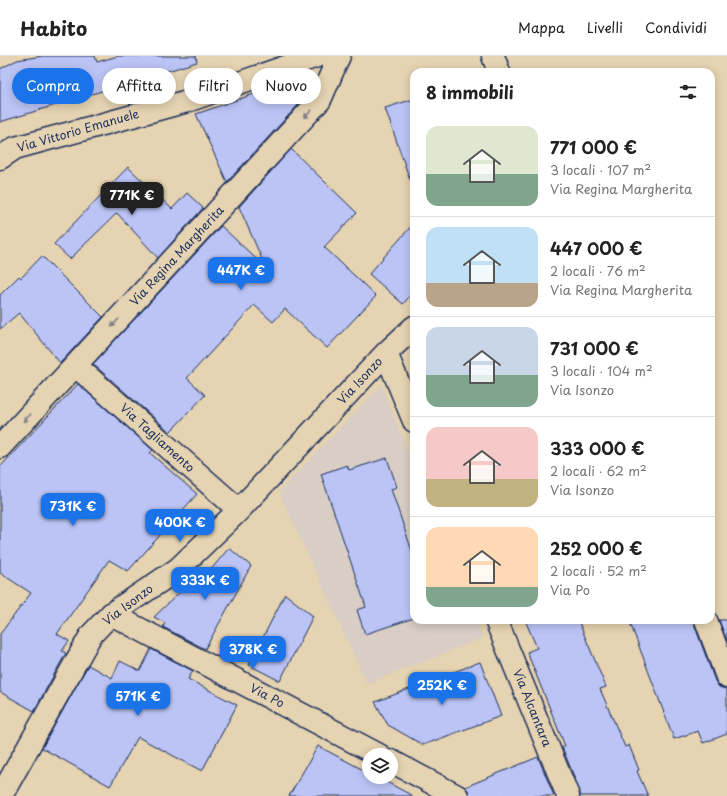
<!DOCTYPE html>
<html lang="it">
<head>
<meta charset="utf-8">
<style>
  body { margin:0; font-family:"Playpen Sans",sans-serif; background:#f6f6f6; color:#222; height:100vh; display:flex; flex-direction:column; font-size:15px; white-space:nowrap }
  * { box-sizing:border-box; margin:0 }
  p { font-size:13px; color:#767676 }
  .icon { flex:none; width:22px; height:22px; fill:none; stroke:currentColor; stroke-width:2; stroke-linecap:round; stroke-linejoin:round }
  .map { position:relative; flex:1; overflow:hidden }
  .details { position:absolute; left:410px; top:12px; width:305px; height:556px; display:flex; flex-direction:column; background:#fff; border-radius:12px; box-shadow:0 2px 10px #0003 }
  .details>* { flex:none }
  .banner { position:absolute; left:12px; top:12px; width:338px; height:36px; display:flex; gap:8px }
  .fabs { position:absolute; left:362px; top:692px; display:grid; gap:8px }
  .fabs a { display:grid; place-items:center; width:36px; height:36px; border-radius:50%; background:#fff; box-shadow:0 2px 10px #0003; font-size:20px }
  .price { position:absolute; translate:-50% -34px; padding:0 9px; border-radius:8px; background:#1a73e8; color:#fff; font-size:13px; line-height:26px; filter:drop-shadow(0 1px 2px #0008) }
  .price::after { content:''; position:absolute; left:50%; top:24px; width:12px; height:9px; margin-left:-6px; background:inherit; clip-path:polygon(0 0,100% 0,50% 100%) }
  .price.current { background:#222; color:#fff }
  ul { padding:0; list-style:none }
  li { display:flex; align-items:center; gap:12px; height:100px; padding:0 16px }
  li+li { border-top:1px solid #e0e0e0 }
  li span { display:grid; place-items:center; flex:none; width:112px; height:80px; border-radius:12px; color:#555 }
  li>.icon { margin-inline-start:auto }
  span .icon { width:48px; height:48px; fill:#fffc; stroke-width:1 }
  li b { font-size:17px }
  h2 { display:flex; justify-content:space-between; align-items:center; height:48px; padding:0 16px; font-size:17px }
  .chip { padding:0 14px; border-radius:18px; background:#fff; box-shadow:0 2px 10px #0003; font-size:14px; line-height:36px }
  .chip.current { background:#1a73e8; color:#fff }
  header { display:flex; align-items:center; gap:24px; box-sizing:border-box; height:56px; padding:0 20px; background:#fff; border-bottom:1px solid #e0e0e0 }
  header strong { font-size:19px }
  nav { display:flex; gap:22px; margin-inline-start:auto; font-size:14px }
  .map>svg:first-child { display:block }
  .built { fill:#d8cec5 }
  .building { fill:#bbc4f5; stroke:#1b2f5e }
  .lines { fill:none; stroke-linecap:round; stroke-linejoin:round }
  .street-casing { stroke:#1b2f5e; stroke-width:25 }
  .secondary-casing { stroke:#1b2f5e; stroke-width:25 }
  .street { stroke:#e5d3b1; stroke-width:22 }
  .secondary { stroke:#e5d3b1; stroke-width:22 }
  .oneway { fill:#808188 }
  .labels { text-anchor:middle; stroke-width:4; stroke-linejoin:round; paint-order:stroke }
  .street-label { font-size:12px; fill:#1b2f5e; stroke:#e5d3b1 }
</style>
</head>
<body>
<header>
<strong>Habito</strong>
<nav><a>Mappa</a><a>Livelli</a><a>Condividi</a></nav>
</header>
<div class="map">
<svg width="727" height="740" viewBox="0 0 727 740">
  <rect width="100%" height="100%" fill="#e5d3b1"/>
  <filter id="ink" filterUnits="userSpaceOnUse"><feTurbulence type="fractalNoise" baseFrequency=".025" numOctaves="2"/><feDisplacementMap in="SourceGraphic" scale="8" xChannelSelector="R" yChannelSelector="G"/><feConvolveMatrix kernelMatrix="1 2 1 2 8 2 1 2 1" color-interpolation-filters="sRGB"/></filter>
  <g filter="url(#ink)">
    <path class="built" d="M 381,329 L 414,410 L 414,564 L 476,564 L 483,582 L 367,628 L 279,436 Z"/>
    <path class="building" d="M 43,0 L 95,0 L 97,6 L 118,0 L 196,0 L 197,6 L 0,66 L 0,13 L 17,4 Z
      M 283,28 L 299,48 L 227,126 L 196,58 Z
      M 414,43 L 414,124 L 410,124 L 385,52 Z
      M 291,93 L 357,157 L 324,191 L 376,240 L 327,292 L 285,253 L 273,266 L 254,249 L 187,322 L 205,339 L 170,376 L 93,308 L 221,170 L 266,212 L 239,151 Z
      M 128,111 L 172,153 L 187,137 L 203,152 L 158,202 L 117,157 L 70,203 L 54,188 Z
      M 414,167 L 414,235 L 403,248 L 369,218 Z
      M 42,200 L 103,261 L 60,307 L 19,257 L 0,273 L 0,239 L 19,220 L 21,222 Z
      M 78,328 L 153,394 L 150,397 L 197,438 L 128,515 L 109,504 L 57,578 L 69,585 L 62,595 L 66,597 L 34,655 L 0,636 L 0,578 L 31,537 L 0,517 L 0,411 Z
      M 387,402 L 397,431 L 391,433 L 414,501 L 414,562 L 365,578 L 357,554 L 366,551 L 321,418 L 347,409 L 349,414 Z
      M 229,492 L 251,510 L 205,593 L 163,571 L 165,567 L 154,561 L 185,531 L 193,535 Z
      M 285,538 L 313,560 L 280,625 L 249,609 Z
      M 525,564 L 578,564 L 606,631 L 600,633 L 625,691 L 629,689 L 639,714 L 637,715 L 648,740 L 580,740 L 580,735 L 562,691 L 565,690 L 527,596 L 537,592 Z
      M 629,564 L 694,564 L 694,568 L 715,625 L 719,631 L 727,633 L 727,678 L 703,687 L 698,675 L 674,683 Z
      M 719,564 L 727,564 L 727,585 Z
      M 151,593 L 193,615 L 188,623 L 237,649 L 202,715 L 138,681 L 110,730 L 42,692 L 88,609 L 112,622 L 120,605 L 140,615 Z
      M 480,606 L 501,660 L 423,689 L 388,669 L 375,646 Z
      M 318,690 L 369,717 L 369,721 L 377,721 L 413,740 L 289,740 Z
      M 538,701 L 554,740 L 469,740 L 468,734 L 465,731 Z"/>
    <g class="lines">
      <g class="street-casing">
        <path id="street" d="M 493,0 L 499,16
          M 386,297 L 414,365
          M 76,310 L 239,454
          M 111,558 L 379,699
          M 496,564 L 568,740
          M 706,564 L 727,621
          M 391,705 L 457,740
          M 1,740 L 91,579 L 111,558 L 178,513 L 239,454 L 386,297 L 414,271"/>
      </g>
      <g class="secondary-casing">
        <path id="secondary" d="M 0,102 L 15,92 L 184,46 L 317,0
          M 0,391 L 320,44 L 339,0"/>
      </g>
      <use href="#street" class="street"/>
      <use href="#secondary" class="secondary"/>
    </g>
    <defs><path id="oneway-solid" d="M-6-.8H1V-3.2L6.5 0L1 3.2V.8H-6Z"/></defs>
    <g class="oneway">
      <use href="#oneway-solid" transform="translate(308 58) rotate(133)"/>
      <use href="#oneway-solid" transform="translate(115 267) rotate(133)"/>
      <use href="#oneway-solid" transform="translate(27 362) rotate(133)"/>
    </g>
  </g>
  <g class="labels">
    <g class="street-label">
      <text transform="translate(78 75) rotate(-16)" y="4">Via Vittorio Emanuele</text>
      <text transform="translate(177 200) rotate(-47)" y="4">Via Regina Margherita</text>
      <text transform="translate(360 325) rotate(-47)" y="4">Via Isonzo</text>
      <text transform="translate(157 382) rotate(42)" y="4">Via Tagliamento</text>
      <text transform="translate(128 549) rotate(-37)" y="4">Via Isonzo</text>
      <text transform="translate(267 640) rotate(28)" y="4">Via Po</text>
      <text transform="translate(532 652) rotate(68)" y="4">Via Alcantara</text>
    </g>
  </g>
</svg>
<div class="fabs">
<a><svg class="icon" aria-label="layers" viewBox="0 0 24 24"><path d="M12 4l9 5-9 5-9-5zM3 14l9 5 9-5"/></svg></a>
</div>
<b class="price current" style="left:132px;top:160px">771K €</b>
<b class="price" style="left:241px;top:235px">447K €</b>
<b class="price" style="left:73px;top:471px">731K €</b>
<b class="price" style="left:180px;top:487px">400K €</b>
<b class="price" style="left:205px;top:545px">333K €</b>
<b class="price" style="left:253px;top:614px">378K €</b>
<b class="price" style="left:442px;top:650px">252K €</b>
<b class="price" style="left:138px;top:661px">571K €</b>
<div class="banner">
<a class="chip current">Compra</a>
<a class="chip">Affitta</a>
<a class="chip">Filtri</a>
<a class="chip">Nuovo</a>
</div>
<section class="details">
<h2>8 immobili<svg class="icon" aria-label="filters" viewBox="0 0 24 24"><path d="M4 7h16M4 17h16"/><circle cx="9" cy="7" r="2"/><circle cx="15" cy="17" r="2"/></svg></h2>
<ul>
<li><span style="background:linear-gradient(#dfe7d0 60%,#7fa58c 0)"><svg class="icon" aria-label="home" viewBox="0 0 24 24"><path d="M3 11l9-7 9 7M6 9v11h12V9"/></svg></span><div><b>771 000 €</b><p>3 locali · 107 m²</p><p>Via Regina Margherita</p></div></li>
<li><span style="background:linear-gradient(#bfe0f5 70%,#b9a48a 0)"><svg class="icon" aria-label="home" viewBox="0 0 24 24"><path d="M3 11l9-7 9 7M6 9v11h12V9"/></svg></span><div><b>447 000 €</b><p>2 locali · 76 m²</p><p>Via Regina Margherita</p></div></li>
<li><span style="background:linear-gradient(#c9d6e8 60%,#7fa58c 0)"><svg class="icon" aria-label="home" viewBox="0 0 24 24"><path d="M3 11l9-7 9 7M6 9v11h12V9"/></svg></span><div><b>731 000 €</b><p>3 locali · 104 m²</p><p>Via Isonzo</p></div></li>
<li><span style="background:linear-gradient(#f6c9c9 65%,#c2b280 0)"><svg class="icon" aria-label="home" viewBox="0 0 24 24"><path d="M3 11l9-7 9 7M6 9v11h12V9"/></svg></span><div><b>333 000 €</b><p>2 locali · 62 m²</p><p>Via Isonzo</p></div></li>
<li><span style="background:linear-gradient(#ffd9b3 75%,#7fa58c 0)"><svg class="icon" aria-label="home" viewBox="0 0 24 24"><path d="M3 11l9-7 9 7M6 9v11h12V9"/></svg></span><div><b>252 000 €</b><p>2 locali · 52 m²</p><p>Via Po</p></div></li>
</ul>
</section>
</div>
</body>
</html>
